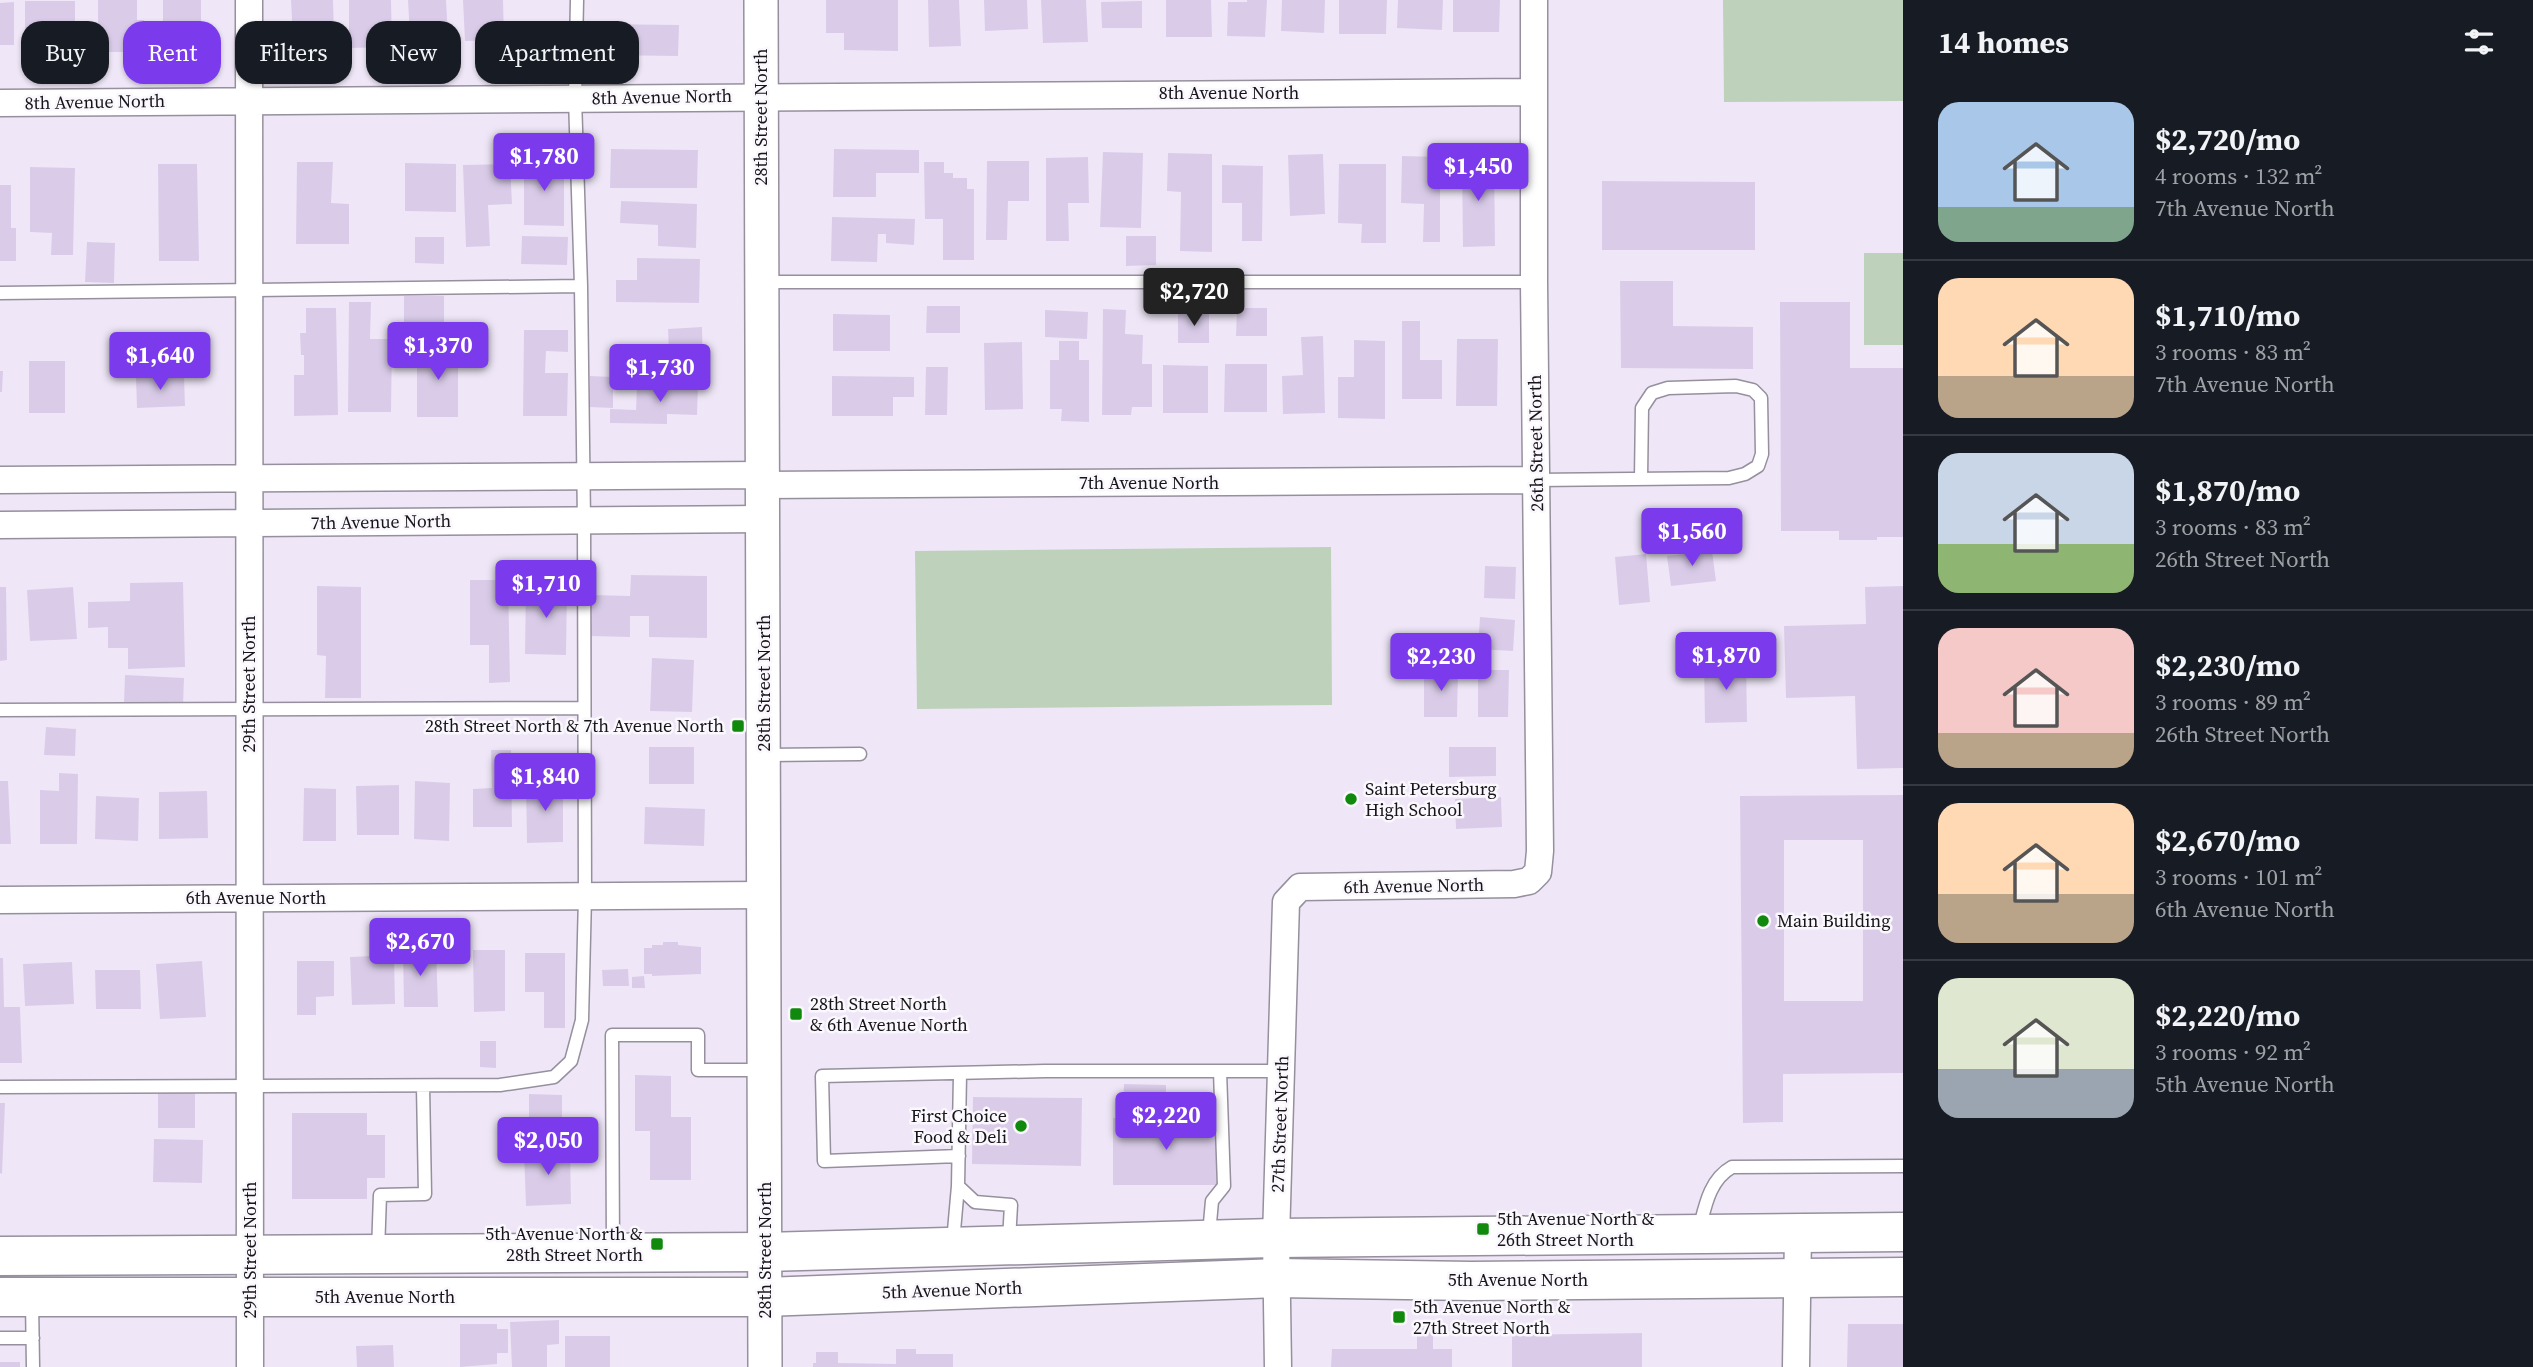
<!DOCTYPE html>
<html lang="en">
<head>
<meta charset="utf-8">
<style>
  body { margin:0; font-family:"Source Serif 4",serif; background:#20242c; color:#f1f3f6; height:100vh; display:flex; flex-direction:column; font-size:26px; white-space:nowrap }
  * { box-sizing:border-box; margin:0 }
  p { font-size:23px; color:#9ea1a6 }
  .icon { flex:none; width:38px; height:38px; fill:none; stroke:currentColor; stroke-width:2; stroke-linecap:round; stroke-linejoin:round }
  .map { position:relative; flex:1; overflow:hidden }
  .details { display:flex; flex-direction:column; background:#171b24; width:630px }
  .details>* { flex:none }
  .guide { position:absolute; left:21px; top:21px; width:665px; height:63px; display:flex; gap:14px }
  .price { position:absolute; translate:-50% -60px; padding:0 16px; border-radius:7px; background:#7c3aed; color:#fff; font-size:23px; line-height:46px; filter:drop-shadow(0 2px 4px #0008) }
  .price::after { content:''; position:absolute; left:50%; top:42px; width:21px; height:16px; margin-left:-10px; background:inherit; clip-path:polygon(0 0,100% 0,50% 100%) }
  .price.selected { background:#222; color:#fff }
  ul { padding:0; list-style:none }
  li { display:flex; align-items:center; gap:21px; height:175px; padding:0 35px }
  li+li { border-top:2px solid #363941 }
  li span { display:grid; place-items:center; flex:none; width:196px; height:140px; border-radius:21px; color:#555 }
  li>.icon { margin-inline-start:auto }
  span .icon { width:84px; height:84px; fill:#fffc; stroke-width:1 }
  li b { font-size:30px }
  h2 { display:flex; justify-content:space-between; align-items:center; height:84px; padding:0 35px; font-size:30px }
  .chip { padding:0 24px; border-radius:21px; background:#171b24; box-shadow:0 2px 5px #0004; font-size:24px; line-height:63px }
  .chip.selected { background:#7c3aed; color:#fff }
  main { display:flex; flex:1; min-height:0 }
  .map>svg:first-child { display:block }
  .green { fill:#bdd1bb }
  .building { fill:#dacce9; fill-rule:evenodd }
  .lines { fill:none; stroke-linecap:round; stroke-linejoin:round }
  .service-casing { stroke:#968f9d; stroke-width:15 }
  .minor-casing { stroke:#968f9d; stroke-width:29 }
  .tertiary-casing { stroke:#968f9d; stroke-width:36 }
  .primary-casing { stroke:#968f9d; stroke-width:41 }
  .service { stroke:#fff; stroke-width:12 }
  .minor { stroke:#fff; stroke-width:26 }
  .tertiary { stroke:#fff; stroke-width:33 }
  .primary { stroke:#fff; stroke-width:38 }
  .poi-dot { fill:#10890d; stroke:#faf7fd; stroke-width:2.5 }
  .labels { text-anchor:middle; stroke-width:5; stroke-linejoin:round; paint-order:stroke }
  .street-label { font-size:18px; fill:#171419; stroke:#faf7fd }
  .poi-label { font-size:18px; fill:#171419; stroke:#faf7fd; text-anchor:start }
</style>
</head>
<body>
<main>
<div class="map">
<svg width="1903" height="1367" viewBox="0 0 1903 1367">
  <rect width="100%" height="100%" fill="#efe7f7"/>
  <path class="green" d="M 1723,0 L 1903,0 L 1903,101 L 1724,102 Z
    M 1864,253 L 1903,253 L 1903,345 L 1864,345 Z
    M 1331,547 L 1332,705 L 917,709 L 915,551 Z"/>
  <path class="building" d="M 98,0 L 137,0 L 137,20 L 144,20 L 144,42 L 138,41 L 138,52 L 98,52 Z
    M 163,0 L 201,0 L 201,37 L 163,37 Z
    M 291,0 L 333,0 L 334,37 L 293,39 Z
    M 349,0 L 391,0 L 392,47 L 349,48 Z
    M 408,0 L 446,0 L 448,35 L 410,36 Z
    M 463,0 L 503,0 L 504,40 L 465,41 Z
    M 826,0 L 898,0 L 898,51 L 844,50 L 844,33 L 826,33 Z
    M 928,0 L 959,0 L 961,46 L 929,47 Z
    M 984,0 L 1027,0 L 1028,29 L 985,31 Z
    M 1041,0 L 1086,0 L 1088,42 L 1043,43 Z
    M 1166,0 L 1211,0 L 1212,37 L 1166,37 Z
    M 1247,0 L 1267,0 L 1265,37 L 1227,36 L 1228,2 L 1247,2 Z
    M 1282,0 L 1325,0 L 1324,33 L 1281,31 Z
    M 1339,0 L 1387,0 L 1386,34 L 1339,34 Z
    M 1398,0 L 1443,0 L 1442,30 L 1397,28 Z
    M 1453,0 L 1500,0 L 1499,32 L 1453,32 Z
    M 25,1 L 75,1 L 75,44 L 25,45 Z
    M 1142,1 L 1142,28 L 1102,28 L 1101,2 Z
    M 14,2 L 14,45 L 0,45 L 0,3 Z
    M 598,24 L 679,25 L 678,56 L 598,55 Z
    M 611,149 L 698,150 L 697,188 L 610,188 Z
    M 834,149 L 919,150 L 919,173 L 876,173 L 876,197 L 833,197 Z
    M 1103,152 L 1143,153 L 1141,228 L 1100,227 Z
    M 1168,153 L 1212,154 L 1212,252 L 1180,251 L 1181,192 L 1167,191 Z
    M 1323,154 L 1325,214 L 1290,216 L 1288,155 Z
    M 1402,156 L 1440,157 L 1440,242 L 1423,242 L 1424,204 L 1401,203 Z
    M 1088,157 L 1089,203 L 1068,203 L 1069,241 L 1046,241 L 1046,158 Z
    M 1494,158 L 1495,246 L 1463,247 L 1462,159 Z
    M 524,160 L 564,160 L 564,226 L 524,225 Z
    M 987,161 L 1029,161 L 1029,201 L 1008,201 L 1007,240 L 986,240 Z
    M 297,162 L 333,162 L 331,203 L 349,204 L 349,244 L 296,244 Z
    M 924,162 L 944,162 L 944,173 L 953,173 L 953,178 L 967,178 L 967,189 L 974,189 L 974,260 L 943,260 L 943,219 L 925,219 Z
    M 405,163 L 456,164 L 456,212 L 405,211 Z
    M 158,164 L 197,164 L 199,261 L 159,261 Z
    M 510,164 L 512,204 L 488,205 L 490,246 L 466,247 L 463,165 Z
    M 1339,164 L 1386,164 L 1386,243 L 1361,243 L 1362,224 L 1338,223 Z
    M 1222,165 L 1263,166 L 1262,241 L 1242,241 L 1242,203 L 1222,203 Z
    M 30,167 L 75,168 L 73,255 L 51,255 L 52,233 L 30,232 Z
    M 1602,181 L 1755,182 L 1755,250 L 1602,250 Z
    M 0,185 L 11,185 L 11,228 L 16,228 L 16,261 L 0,261 Z
    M 621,201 L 697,204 L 696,248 L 658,246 L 658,225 L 620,223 Z
    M 832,217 L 915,219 L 914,245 L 886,243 L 886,234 L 878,234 L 877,262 L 831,261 Z
    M 522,236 L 568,237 L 567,265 L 521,264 Z
    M 1126,236 L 1156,236 L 1156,265 L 1126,266 Z
    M 415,237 L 444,237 L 444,264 L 415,263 Z
    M 87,242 L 115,243 L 114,283 L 85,282 Z
    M 637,258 L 700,259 L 699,303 L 616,302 L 616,280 L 637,280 Z
    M 1620,281 L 1673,281 L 1673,326 L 1753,327 L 1753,369 L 1621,368 Z
    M 404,296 L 444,296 L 444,324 L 404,324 Z
    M 349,302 L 371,302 L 370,339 L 392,339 L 391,412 L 348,412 Z
    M 1780,302 L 1850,302 L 1850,368 L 1903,368 L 1903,537 L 1877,537 L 1877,540 L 1839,540 L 1839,531 L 1781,531 Z
    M 927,306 L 960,306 L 960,333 L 926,333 Z
    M 306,308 L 336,308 L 338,415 L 294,416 L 294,375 L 304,375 L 304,355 L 301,355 L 300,333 L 306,333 Z
    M 1237,308 L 1267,308 L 1267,336 L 1236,336 Z
    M 1103,309 L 1126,310 L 1125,334 L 1143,335 L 1142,364 L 1152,364 L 1152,407 L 1132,407 L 1131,415 L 1102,415 Z
    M 1045,310 L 1088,312 L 1087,339 L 1045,337 Z
    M 1178,313 L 1209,313 L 1209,343 L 1178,343 Z
    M 833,314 L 890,315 L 890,351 L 833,351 Z
    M 1402,321 L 1420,321 L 1420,360 L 1442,360 L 1442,399 L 1402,399 Z
    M 702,327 L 703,375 L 670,376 L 668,329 Z
    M 524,330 L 568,330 L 568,352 L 546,351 L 545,373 L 568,373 L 567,416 L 523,416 Z
    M 1323,336 L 1325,413 L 1283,414 L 1282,376 L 1303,375 L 1301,337 Z
    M 1457,339 L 1498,339 L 1497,406 L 1456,406 Z
    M 1354,340 L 1385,341 L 1385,419 L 1338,418 L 1338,377 L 1354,377 Z
    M 1059,341 L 1079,341 L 1079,360 L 1089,360 L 1089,422 L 1061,421 L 1062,409 L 1050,409 L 1050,360 L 1059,360 Z
    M 1022,342 L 1023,409 L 985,410 L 984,343 Z
    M 458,346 L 458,417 L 417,417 L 417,347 Z
    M 29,361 L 65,361 L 65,413 L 29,413 Z
    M 1225,364 L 1267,364 L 1267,412 L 1224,412 Z
    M 1163,365 L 1208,366 L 1208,413 L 1163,413 Z
    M 926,367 L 948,367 L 947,415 L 925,415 Z
    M 0,371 L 3,371 L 2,392 L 0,392 Z
    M 184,376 L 185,406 L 137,408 L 136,377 Z
    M 590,376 L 613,377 L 613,408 L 589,407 Z
    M 832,376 L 914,377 L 914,397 L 893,397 L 893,416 L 832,416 Z
    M 658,382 L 698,383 L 697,415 L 667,414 L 667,424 L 610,423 L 610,409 L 636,410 L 637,387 L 658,388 Z
    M 1712,551 L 1716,581 L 1671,586 L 1667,556 Z
    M 1646,554 L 1650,602 L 1619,605 L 1615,557 Z
    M 1485,566 L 1516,567 L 1515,599 L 1484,598 Z
    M 631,575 L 707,576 L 707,638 L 649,637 L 649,616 L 630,616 L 630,637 L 591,636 L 592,595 L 630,596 Z
    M 470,580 L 508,580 L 510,682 L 489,683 L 489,645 L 470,645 Z
    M 183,582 L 185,667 L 128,669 L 128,648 L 108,648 L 108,627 L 88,628 L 88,602 L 130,601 L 130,583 Z
    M 526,584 L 567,586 L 566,655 L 525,654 Z
    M 317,586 L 361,587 L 361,698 L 325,698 L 326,656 L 317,655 Z
    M 1903,586 L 1903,768 L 1857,769 L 1855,696 L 1786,698 L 1784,626 L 1866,624 L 1865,587 Z
    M 0,587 L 6,587 L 7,660 L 0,661 Z
    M 73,587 L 77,639 L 30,641 L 27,590 Z
    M 1480,617 L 1515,620 L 1513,651 L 1478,649 Z
    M 652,658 L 694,660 L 692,712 L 650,711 Z
    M 1746,660 L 1747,722 L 1705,723 L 1704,661 Z
    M 1424,669 L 1458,669 L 1457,717 L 1424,717 Z
    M 1478,670 L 1509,670 L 1508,717 L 1478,717 Z
    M 125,675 L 184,678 L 183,705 L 124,703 Z
    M 46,727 L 76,729 L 75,756 L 44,755 Z
    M 649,747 L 694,747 L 694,784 L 649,784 Z
    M 1449,747 L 1496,747 L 1496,776 L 1449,777 Z
    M 491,750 L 511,750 L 512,827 L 473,827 L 473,789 L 492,788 Z
    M 59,773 L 78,774 L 77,844 L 40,844 L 40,790 L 59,791 Z
    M 0,781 L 8,781 L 11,844 L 0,844 Z
    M 415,781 L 450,783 L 449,841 L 414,839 Z
    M 526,784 L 563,784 L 563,842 L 527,843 Z
    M 399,785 L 399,835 L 357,835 L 356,786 Z
    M 304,788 L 336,789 L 336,841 L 303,841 Z
    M 207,791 L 208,838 L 159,839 L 159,792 Z
    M 1903,795 L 1903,1073 L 1783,1074 L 1783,1122 L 1743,1123 L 1740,796 ZM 1784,840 L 1863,840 L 1863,1001 L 1784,1001 Z
    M 96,796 L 139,798 L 138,841 L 95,839 Z
    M 1501,797 L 1502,827 L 1456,829 L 1455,799 Z
    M 645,807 L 705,809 L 704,846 L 644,844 Z
    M 663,942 L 678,942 L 678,945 L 701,947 L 701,974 L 652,976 L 652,974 L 644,974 L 644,948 L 652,948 L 652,945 L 663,945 Z
    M 436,947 L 438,1007 L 404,1007 L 403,949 Z
    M 473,950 L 505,950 L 505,1011 L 474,1012 Z
    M 525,953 L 565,953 L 565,1028 L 544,1028 L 544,992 L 525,992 Z
    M 394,955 L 395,1004 L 352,1005 L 350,957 Z
    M 0,958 L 3,958 L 4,1007 L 20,1007 L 22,1063 L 0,1063 Z
    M 202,961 L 206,1017 L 160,1019 L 156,964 Z
    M 297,961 L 334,961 L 334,996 L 316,997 L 316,1015 L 297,1015 Z
    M 72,962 L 74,1004 L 25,1006 L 23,964 Z
    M 628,969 L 629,986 L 603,986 L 602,970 Z
    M 95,970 L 140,970 L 141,1009 L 96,1009 Z
    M 644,976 L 645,988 L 632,988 L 632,977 Z
    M 480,1041 L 496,1041 L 496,1068 L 480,1067 Z
    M 635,1075 L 671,1076 L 671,1117 L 691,1117 L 691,1180 L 650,1180 L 650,1131 L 635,1131 Z
    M 1124,1084 L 1166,1085 L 1166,1108 L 1123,1107 Z
    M 158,1091 L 195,1091 L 195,1128 L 158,1128 Z
    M 529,1094 L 562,1095 L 562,1120 L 529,1120 Z
    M 973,1097 L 1082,1098 L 1081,1166 L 972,1164 Z
    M 0,1103 L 5,1103 L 2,1174 L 0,1173 Z
    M 292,1113 L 367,1113 L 367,1135 L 385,1135 L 385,1178 L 367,1178 L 367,1199 L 292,1199 Z
    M 1152,1117 L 1152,1133 L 1172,1132 L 1172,1117 L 1218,1117 L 1219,1185 L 1113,1185 L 1113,1118 Z
    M 154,1139 L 203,1140 L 202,1183 L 153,1182 Z
    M 570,1149 L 571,1204 L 526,1206 L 524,1151 Z
    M 559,1320 L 559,1344 L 547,1345 L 547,1367 L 512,1367 L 510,1322 Z
    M 460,1324 L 497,1324 L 497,1329 L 508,1329 L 508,1353 L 497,1353 L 497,1364 L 460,1367 Z
    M 1848,1324 L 1903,1324 L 1903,1367 L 1847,1367 Z
    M 1417,1328 L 1433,1328 L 1433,1349 L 1452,1349 L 1452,1367 L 1331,1367 L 1332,1349 L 1417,1349 Z
    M 1642,1333 L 1642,1367 L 1512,1367 L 1512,1335 Z
    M 565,1336 L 610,1336 L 610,1367 L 565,1367 Z
    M 393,1345 L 394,1367 L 357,1367 L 356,1346 Z
    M 896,1349 L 916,1349 L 916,1354 L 953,1354 L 953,1367 L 813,1367 L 813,1363 L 816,1363 L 816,1352 L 838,1352 L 838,1363 L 896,1364 Z
    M 0,1362 L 20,1362 L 20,1367 L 0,1367 Z"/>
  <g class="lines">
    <g class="service-casing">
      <path id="service" d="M 763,282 L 1534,282
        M 0,293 L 581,286
        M 1536,480 L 1729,478 L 1745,474 L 1758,466 L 1762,454 L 1761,398 L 1753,390 L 1736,386 L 1668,388 L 1652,393 L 1642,408 L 1641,478
        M 0,710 L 584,708
        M 766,755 L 860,754
        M 960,1074 L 958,1186 L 975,1202 L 1011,1205 L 1009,1240
        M 0,1087 L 500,1085 L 554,1077 L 571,1061 L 582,1020 L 585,896 L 584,521 L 581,286 L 575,98 L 577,0
        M 959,1156 L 824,1161 L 822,1076 L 1045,1071 L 1281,1071
        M 1699,1230 C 1705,1207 1709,1180 1732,1167 L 1903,1166
        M 1209,1234 L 1212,1201 L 1224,1186 L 1220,1071
        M 953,1242 L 958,1186
        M 613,1250 L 612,1035 L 698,1035 L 698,1070 L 764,1070
        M 378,1251 L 380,1195 L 425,1194 L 423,1086
        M 32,1301 L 33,1367
        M 0,1338 L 33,1338"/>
    </g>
    <g class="minor-casing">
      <path id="minor" d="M 249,0 L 250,1367
        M 0,103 L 1534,92
        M 0,480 L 763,475
        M 763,485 L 1536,480
        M 0,525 L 763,519
        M 0,900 L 764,895
        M 1278,1367 L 1276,1238 L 1286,902 L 1300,887 L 1514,884 L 1529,881 L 1538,872 L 1540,851 L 1534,282 L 1534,0
        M 1796,1367 L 1798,1233"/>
    </g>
    <g class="tertiary-casing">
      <path id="tertiary" d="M 761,0 L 765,1367"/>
    </g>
    <g class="primary-casing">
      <path id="primary" d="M 0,1256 L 765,1252 L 1276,1238 L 1903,1232
        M 0,1297 L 765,1297 L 1276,1278 L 1471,1281 L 1903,1277"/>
    </g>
    <use href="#service" class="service"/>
    <use href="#minor" class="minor"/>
    <use href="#tertiary" class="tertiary"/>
    <use href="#primary" class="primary"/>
  </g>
  <g class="poi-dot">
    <rect x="731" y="719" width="14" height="14" rx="3.5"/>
    <circle cx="1351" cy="799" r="7"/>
    <circle cx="1763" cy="921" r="7"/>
    <rect x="789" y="1007" width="14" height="14" rx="3.5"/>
    <circle cx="1021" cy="1126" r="7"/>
    <rect x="1476" y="1222" width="14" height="14" rx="3.5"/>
    <rect x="650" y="1237" width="14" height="14" rx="3.5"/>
    <rect x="1392" y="1310" width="14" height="14" rx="3.5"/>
  </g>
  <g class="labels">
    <g class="street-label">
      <text x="1229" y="99">8th Avenue North</text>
      <text transform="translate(662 97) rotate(-1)" y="6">8th Avenue North</text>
      <text transform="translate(95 102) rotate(-1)" y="6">8th Avenue North</text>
      <text transform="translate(761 117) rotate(-90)" y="6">28th Street North</text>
      <text transform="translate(1536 443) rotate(-91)" y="6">26th Street North</text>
      <text x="1149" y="489">7th Avenue North</text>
      <text transform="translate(381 522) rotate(-1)" y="6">7th Avenue North</text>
      <text transform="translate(764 683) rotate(-90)" y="6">28th Street North</text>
      <text transform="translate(249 684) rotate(-90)" y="6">29th Street North</text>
      <text transform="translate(1414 886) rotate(-1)" y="6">6th Avenue North</text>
      <text x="256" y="904">6th Avenue North</text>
      <text transform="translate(1280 1124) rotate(-88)" y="6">27th Street North</text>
      <text transform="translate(250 1250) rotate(-90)" y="6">29th Street North</text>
      <text transform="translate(765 1250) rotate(-90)" y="6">28th Street North</text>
      <text x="1518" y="1286">5th Avenue North</text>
      <text transform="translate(952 1290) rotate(-2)" y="6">5th Avenue North</text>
      <text x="385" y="1303">5th Avenue North</text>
    </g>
    <g class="poi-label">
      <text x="724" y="732" text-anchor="end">28th Street North &amp; 7th Avenue North</text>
      <text x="1365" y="795">Saint Petersburg<tspan x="1365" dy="21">High School</tspan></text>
      <text x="1777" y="927">Main Building</text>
      <text x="810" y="1010">28th Street North<tspan x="810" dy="21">&amp; 6th Avenue North</tspan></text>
      <text x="1007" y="1122" text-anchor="end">First Choice<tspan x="1007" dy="21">Food &amp; Deli</tspan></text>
      <text x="1497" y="1225">5th Avenue North &amp;<tspan x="1497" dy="21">26th Street North</tspan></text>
      <text x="643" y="1240" text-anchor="end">5th Avenue North &amp;<tspan x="643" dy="21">28th Street North</tspan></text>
      <text x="1413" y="1313">5th Avenue North &amp;<tspan x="1413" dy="21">27th Street North</tspan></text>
    </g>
  </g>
</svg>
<b class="price" style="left:544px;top:193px">$1,780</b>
<b class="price" style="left:1478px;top:203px">$1,450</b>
<b class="price selected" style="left:1194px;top:328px">$2,720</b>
<b class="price" style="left:438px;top:382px">$1,370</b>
<b class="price" style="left:160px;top:392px">$1,640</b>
<b class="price" style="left:660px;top:404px">$1,730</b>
<b class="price" style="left:1692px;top:568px">$1,560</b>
<b class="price" style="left:546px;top:620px">$1,710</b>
<b class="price" style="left:1726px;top:692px">$1,870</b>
<b class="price" style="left:1441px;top:693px">$2,230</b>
<b class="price" style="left:545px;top:813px">$1,840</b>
<b class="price" style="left:420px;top:978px">$2,670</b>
<b class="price" style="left:1166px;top:1152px">$2,220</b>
<b class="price" style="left:548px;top:1177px">$2,050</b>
<div class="guide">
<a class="chip">Buy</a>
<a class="chip selected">Rent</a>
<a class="chip">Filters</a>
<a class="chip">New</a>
<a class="chip">Apartment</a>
</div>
</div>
<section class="details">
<h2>14 homes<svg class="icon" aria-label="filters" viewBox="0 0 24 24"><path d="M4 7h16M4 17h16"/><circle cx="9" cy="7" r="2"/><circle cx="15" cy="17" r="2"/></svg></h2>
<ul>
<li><span style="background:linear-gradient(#a9c7e8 75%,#7fa58c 0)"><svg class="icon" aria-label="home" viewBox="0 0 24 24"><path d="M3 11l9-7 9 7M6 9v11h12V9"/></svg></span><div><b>$2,720/mo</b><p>4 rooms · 132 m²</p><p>7th Avenue North</p></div></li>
<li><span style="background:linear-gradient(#ffd9b3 70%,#b9a48a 0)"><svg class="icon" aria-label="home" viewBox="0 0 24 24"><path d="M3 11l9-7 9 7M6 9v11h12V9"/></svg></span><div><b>$1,710/mo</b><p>3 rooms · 83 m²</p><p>7th Avenue North</p></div></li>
<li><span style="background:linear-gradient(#c9d6e8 65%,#8fb573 0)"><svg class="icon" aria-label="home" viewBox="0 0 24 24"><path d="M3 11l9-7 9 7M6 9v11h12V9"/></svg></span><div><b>$1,870/mo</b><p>3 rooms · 83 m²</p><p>26th Street North</p></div></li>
<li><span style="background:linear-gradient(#f6c9c9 75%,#b9a48a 0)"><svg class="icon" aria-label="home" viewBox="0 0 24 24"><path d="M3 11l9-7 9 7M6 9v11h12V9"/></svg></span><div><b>$2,230/mo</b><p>3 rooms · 89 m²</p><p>26th Street North</p></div></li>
<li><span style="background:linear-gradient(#ffd9b3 65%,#b9a48a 0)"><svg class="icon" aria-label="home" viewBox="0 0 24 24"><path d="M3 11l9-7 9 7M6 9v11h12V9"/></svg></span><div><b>$2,670/mo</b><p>3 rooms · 101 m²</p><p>6th Avenue North</p></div></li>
<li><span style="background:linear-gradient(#dfe7d0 65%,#9aa5b1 0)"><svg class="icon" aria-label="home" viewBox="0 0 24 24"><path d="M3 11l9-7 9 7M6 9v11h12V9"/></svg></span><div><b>$2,220/mo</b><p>3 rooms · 92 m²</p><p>5th Avenue North</p></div></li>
</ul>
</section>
</main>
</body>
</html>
